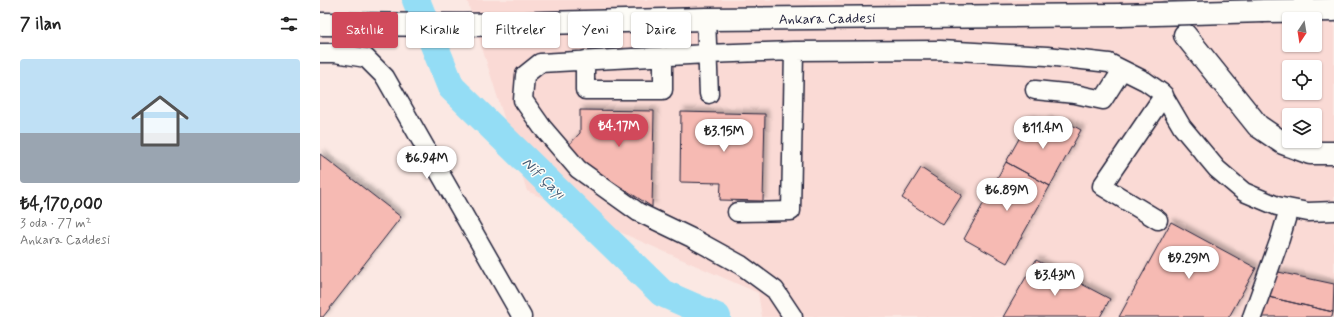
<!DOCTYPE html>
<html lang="tr">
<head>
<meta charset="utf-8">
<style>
  body { margin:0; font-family:Mynerve,sans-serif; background:#f2f2f2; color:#222; height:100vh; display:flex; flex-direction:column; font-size:15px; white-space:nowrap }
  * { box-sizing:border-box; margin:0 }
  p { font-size:13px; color:#767676 }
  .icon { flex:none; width:22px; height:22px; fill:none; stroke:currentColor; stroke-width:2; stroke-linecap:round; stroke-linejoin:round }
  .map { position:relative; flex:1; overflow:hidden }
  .details { display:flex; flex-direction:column; background:#fff; width:320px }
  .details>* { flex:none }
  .guide { position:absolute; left:12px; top:12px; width:380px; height:36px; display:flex; gap:8px }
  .needle { width:26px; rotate:192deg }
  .buttons { position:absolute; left:962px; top:12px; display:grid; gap:8px }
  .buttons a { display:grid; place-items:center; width:40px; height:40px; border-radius:4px; background:#fff; box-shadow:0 1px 3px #0004; font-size:20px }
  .price { position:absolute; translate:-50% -34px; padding:0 9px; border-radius:14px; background:#fff; color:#222; font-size:13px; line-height:26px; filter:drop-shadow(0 1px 2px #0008) }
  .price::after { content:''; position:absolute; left:50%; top:24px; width:12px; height:9px; margin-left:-6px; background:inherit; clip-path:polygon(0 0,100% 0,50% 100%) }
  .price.active { background:#d1495b; color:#fff }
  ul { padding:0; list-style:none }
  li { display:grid; align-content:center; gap:8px; height:212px; padding:0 20px }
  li+li { border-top:1px solid #e0e0e0 }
  li span { display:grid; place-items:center; height:124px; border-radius:4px; color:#555 }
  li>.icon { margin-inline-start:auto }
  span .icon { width:72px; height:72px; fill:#fffc; stroke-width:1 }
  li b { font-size:17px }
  h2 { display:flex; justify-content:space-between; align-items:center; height:48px; padding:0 20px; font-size:17px }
  .chip { padding:0 14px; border-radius:4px; background:#fff; box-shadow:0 1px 3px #0004; font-size:14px; line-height:36px }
  .chip.active { background:#d1495b; color:#fff }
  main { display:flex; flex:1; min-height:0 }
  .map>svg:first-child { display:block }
  .built { fill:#fadad5; fill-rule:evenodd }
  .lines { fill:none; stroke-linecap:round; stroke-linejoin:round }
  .river { stroke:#94ddf5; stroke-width:28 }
  .building { fill:#f6bab3; stroke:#22223b; filter:url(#shadow) }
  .highway-tunnel { stroke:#d0c0c1; stroke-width:22; stroke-dasharray:22 11; stroke-linecap:butt }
  .minor-casing { stroke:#22223b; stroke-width:21 }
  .highway-casing { stroke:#22223b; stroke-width:25 }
  .minor { stroke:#fdfcf7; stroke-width:18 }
  .highway { stroke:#fdfcf7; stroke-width:22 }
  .highway-bridge-casing { stroke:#22223b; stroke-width:25; stroke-linecap:butt }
  .highway-bridge { stroke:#fdfcf7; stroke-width:22 }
  .labels { text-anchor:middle; stroke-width:3; stroke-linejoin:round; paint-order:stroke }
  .street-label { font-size:14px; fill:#22223b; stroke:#fdfcf7 }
  .water-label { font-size:15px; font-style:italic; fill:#445a73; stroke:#fdfcf7 }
</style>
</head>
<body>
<main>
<section class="details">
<h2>7 ilan<svg class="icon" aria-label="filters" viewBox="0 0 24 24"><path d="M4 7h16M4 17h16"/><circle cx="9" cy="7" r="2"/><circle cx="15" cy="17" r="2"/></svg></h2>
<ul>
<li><span style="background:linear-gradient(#bfe0f5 60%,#9aa5b1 0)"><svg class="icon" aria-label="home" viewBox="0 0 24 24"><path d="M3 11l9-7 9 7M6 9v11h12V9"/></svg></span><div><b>₺4,170,000</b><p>3 oda · 77 m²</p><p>Ankara Caddesi</p></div></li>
</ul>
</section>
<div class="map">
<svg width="1014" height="317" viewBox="0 0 1014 317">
  <defs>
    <filter id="shadow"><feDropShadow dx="3.5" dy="-3.5" stdDeviation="2" flood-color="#0004"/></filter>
  </defs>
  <rect width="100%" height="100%" fill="#fbe8e3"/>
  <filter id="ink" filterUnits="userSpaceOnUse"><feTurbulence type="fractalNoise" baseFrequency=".025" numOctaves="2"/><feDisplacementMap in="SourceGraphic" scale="8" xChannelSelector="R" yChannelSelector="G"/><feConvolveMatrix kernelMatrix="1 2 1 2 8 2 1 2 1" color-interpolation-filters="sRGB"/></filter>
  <g filter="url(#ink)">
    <path class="built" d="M 147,0 L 1014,0 L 1014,317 L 442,317 L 438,293 L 207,191 ZM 969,19 L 995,19 L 995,45 L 969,45 ZM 969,67 L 995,67 L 995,93 L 969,93 ZM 969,115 L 995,115 L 995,141 L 969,141 Z"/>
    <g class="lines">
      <path class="river" d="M 96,0 L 131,87 L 342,293 L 397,317"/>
    </g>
    <path class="building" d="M 260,110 L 334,111 L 332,207 L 244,150 L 260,133 Z
      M 361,112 L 445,114 L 443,201 L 400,200 L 401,183 L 360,182 Z
      M 710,119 L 724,127 L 727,120 L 741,128 L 745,121 L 761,130 L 730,186 L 686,162 Z
      M 0,154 L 81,217 L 3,317 L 0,317 Z
      M 686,162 L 730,186 L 687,263 L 644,239 Z
      M 601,168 L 642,195 L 623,225 L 582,198 Z
      M 851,222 L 936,268 L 909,317 L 799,317 Z
      M 716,260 L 790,299 L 780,317 L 683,317 Z
      M 949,270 L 1014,284 L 1013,312 L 944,296 Z
      M 944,296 L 1013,312 L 1012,317 L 939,317 Z"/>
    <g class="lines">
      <path class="highway-tunnel" d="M 844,0 L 865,35"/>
      <g class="minor-casing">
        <path id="minor" d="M 386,19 L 389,94
          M 0,53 L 15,53 L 46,58 L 65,77 L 202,317
          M 265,60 L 265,90 L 343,90 L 343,56
          M 715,90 L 755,94 L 783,100 L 802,70
          M 417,212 L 471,211 L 474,51
          M 838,220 L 782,186 L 844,95
          M 473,317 L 455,290 L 421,265 L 372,238 L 318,212 L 258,169 L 222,127 L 203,100 L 205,75 L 220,63 L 387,54 L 474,51 L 620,50 L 727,56 L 789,63 L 825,81 L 842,93 L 862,127 L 897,169 L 924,192 L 957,206 L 988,212 L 1014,211
          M 932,317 L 960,239 L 969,209"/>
      </g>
      <g class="highway-casing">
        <path id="highway" d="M 944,11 L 1014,10
          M 0,24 L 144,25 L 386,19 L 800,15
          M 865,35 L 938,126 L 963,143 L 990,153 L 1014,153"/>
      </g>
      <use href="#minor" class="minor"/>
      <use href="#highway" class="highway"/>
      <g class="highway-bridge-casing">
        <path id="highway-bridge" d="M 800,15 L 944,11"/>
      </g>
      <use href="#highway-bridge" class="highway-bridge"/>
    </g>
  </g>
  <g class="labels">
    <g class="street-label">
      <text transform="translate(507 18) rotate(-1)" y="5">Ankara Caddesi</text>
    </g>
    <g class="water-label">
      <text transform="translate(224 178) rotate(44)" y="5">Nif Çayı</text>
    </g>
  </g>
</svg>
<div class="buttons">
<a><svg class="needle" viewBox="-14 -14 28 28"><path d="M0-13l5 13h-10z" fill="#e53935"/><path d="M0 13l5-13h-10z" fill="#767676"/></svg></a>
<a><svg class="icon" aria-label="locate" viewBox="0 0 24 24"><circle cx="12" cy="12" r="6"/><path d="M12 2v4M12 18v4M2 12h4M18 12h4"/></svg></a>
<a><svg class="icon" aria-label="layers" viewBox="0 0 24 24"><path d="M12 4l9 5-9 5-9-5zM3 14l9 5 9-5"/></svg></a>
</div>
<b class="price active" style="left:299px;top:148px">₺4.17M</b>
<b class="price" style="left:723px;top:150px">₺11.4M</b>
<b class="price" style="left:404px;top:153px">₺3.15M</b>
<b class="price" style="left:107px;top:180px">₺6.94M</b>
<b class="price" style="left:687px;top:212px">₺6.89M</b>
<b class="price" style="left:869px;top:280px">₺9.29M</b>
<b class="price" style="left:735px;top:297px">₺3.43M</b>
<div class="guide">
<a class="chip active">Satılık</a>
<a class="chip">Kiralık</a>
<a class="chip">Filtreler</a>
<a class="chip">Yeni</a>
<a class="chip">Daire</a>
</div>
</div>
</main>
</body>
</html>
